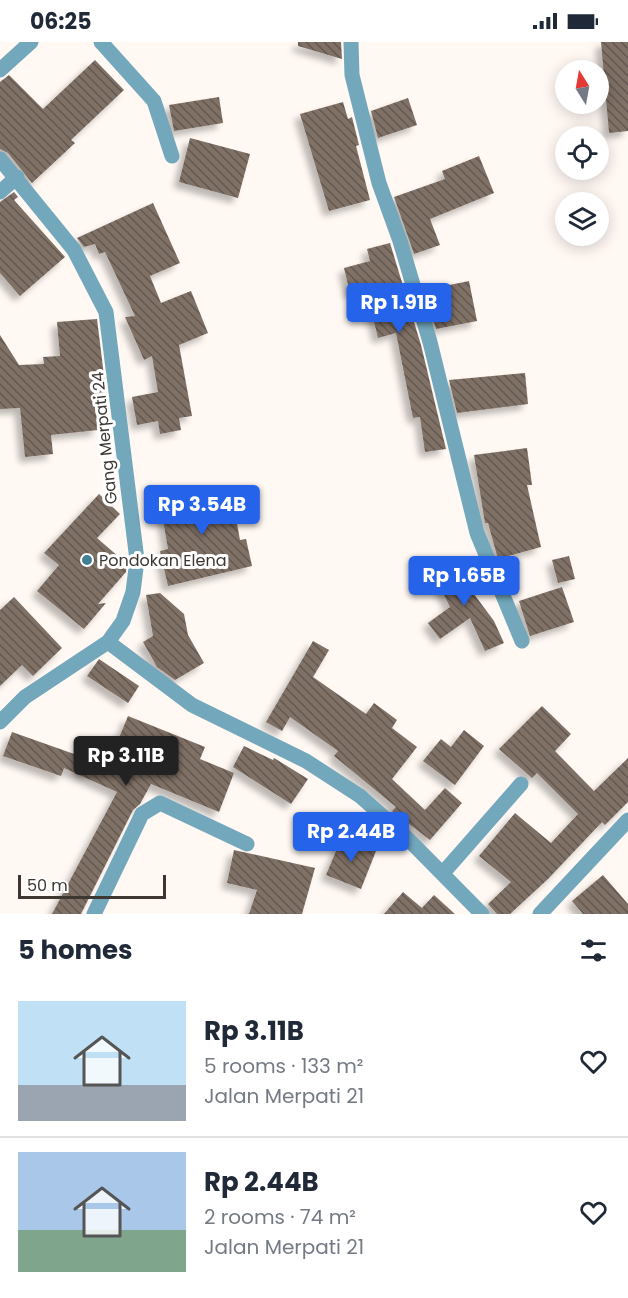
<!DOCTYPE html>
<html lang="en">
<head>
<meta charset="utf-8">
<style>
  body { margin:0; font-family:Poppins,sans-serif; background:#f6f6f7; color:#1f2937; height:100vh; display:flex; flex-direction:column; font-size:22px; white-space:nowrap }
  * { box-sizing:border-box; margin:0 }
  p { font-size:20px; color:#747a83 }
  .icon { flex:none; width:33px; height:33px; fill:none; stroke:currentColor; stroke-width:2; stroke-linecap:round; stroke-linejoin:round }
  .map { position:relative; height:872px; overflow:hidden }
  .drawer { display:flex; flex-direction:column; background:#fff; flex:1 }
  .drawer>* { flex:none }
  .needle { width:39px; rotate:349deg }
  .buttons { position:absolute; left:555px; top:18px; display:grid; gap:12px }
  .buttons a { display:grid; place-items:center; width:54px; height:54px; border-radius:50%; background:#fff; box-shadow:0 3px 15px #0003; font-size:30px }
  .scale { position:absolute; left:18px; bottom:15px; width:148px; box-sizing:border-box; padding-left:6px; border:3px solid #3d3732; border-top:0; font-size:16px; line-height:21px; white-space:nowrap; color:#3d3732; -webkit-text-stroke:4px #fff; paint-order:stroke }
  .price { position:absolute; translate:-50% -51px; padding:0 14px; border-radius:6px; background:#2563eb; color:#fff; font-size:20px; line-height:39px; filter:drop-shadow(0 2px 3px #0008) }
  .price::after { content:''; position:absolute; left:50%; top:36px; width:18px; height:14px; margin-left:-9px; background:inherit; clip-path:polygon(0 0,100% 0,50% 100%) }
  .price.current { background:#222; color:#fff }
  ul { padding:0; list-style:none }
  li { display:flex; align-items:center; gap:18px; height:150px; padding:0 18px }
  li+li { border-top:2px solid #e0e1e3 }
  li span { display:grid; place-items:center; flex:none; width:168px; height:120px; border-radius:0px; color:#555 }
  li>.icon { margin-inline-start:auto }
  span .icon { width:72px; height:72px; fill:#fffc; stroke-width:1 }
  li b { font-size:26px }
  h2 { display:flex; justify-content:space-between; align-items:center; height:72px; padding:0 18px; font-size:26px }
  .status { display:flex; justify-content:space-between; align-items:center; height:42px; padding:0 30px; background:#fff; direction:ltr }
  .status svg { height:16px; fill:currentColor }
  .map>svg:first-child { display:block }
  .building { fill:url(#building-back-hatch); filter:url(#shadow) }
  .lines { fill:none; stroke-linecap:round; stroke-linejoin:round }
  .minor { stroke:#72a7bc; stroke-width:15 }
  .poi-dot { fill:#417f95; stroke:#fff; stroke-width:2 }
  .labels { text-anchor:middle; stroke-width:6; stroke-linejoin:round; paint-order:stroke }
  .street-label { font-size:16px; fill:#3d3732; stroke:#fff }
  .poi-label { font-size:16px; fill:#3d3732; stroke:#fff; text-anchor:start }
</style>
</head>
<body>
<div class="status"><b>06:25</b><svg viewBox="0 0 49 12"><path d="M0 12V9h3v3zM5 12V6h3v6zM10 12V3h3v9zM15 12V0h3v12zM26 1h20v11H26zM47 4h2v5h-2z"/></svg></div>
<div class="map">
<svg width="628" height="872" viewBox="0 0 628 872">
  <defs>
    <pattern id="building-back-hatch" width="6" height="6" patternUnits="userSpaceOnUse" patternTransform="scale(1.5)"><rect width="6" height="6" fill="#807166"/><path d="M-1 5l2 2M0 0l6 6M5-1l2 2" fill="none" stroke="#645950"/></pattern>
    <filter id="shadow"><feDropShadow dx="-5.5" dy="5.5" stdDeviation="3" flood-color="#0004"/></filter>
  </defs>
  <rect width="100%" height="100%" fill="#fff8f3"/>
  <path class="building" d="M 298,0 L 341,0 L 342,17 L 298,4 Z
    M 601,0 L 628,0 L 628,89 L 609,91 Z
    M 95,18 L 124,48 L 71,98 L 75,101 L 32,141 L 8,111 L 0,107 L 0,40 L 9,33 L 43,67 Z
    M 219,55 L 223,81 L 174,89 L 169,63 Z
    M 408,56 L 417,83 L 378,96 L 371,69 Z
    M 343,60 L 348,77 L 352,75 L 359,103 L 356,104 L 370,158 L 329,169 L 300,72 Z
    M 190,96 L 250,112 L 238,156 L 179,140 Z
    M 479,114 L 494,151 L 430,177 L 440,203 L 414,212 L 394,155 L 445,137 L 442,129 Z
    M 14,150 L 18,155 L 14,158 L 65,215 L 20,254 L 0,231 L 0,160 Z
    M 153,161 L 180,221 L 150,234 L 161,261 L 191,249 L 208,291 L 179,303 L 192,374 L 179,376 L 181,388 L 160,392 L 158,379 L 137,383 L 132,355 L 158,350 L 152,314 L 144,318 L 125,275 L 135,274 L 105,210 L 99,212 L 95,202 L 84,205 L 77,196 Z
    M 390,201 L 421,303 L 446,407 L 425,410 L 420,375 L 413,376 L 396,291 L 378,296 L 366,247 L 350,251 L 344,226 L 370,219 L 367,207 Z
    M 469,239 L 477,279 L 436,287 L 425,248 Z
    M 97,277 L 106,350 L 94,351 L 98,388 L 51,393 L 53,412 L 25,415 L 20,366 L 0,367 L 0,293 L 19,323 L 44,322 L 43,315 L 60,314 L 57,280 Z
    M 525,331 L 528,362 L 457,371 L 449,338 Z
    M 527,406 L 532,443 L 527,443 L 541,505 L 498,517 L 488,481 L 485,481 L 474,413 Z
    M 230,444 L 240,498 L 246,497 L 252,524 L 168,544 L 160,509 L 168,507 L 161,466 L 171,464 L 169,449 L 191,445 L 192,451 Z
    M 99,452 L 120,472 L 97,496 L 127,522 L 126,530 L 98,562 L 106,561 L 84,587 L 37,549 L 59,523 L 44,511 Z
    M 569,514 L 575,537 L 558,541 L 552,518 Z
    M 464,518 L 475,541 L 468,544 L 494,579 L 504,601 L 485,609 L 470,576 L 440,597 L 428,581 L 450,565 L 434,533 Z
    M 562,545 L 574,580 L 530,594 L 519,559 Z
    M 160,551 L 184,572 L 188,593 L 204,621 L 175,638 L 157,625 L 143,600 L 153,594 L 146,553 Z
    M 14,555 L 62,606 L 33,634 L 22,623 L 0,644 L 0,568 Z
    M 313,599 L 329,608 L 313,635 L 366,672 L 374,661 L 397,678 L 392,686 L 417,705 L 392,737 L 425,768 L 445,746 L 462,761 L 430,798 L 392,769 L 396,765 L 334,714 L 338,709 L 290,675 L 282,689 L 266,680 Z
    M 99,617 L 139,644 L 128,661 L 87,634 Z
    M 542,664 L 571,692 L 555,709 L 594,749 L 628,716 L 628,760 L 605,783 L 602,780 L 548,837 L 510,872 L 497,872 L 488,862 L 511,840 L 479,814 L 515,771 L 551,801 L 578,772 L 537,731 L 532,736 L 499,707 Z
    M 128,674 L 205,705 L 200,717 L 234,731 L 219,770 L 151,742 L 140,762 L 133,768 L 81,872 L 52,872 L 117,750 L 64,726 L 61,734 L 3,714 L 12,690 L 91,718 L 99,701 L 114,708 Z
    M 464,688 L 484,704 L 455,743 L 423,719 L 441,697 L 451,705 Z
    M 244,704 L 273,718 L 274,716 L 308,737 L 291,762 L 233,725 Z
    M 342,795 L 376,809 L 361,847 L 326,833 Z
    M 234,808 L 315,826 L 302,872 L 249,872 L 257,848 L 227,841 Z
    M 603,833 L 628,862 L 628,872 L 583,872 L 572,859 Z
    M 403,850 L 422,866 L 434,853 L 455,872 L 384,872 Z"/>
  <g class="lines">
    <path class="minor" d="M 101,0 L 154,59 L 172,114
      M 351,0 L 352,33 L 379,141 L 400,199 L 430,300 L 477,491 L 522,599
      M 0,28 L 31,0
      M 0,117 L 74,208 L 106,270 L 137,518 L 133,550 L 123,579 L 108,600 L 25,655 L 0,680
      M 0,150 L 17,135
      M 108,600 L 192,663 L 306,719 L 360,754 L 404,793 L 482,872
      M 443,831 L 521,742
      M 94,872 L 142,772 L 160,761 L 247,802
      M 540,872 L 628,778"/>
  </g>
  <circle class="poi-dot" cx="87" cy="518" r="6"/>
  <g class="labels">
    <g class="street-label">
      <text transform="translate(104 396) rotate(-96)" y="6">Gang Merpati 24</text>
    </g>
    <g class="poi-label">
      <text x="99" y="524">Pondokan Elena</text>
    </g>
  </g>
</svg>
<div class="buttons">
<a><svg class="needle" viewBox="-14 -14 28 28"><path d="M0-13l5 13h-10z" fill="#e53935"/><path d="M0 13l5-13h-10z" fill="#747a83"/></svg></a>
<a><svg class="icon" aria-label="locate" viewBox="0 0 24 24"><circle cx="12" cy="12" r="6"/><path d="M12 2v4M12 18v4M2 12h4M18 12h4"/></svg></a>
<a><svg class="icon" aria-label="layers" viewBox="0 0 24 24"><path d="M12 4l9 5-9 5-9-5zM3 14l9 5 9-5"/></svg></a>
</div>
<div class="scale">50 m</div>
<b class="price" style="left:399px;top:292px">Rp 1.91B</b>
<b class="price" style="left:202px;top:494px">Rp 3.54B</b>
<b class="price" style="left:464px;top:565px">Rp 1.65B</b>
<b class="price current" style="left:126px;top:745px">Rp 3.11B</b>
<b class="price" style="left:351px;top:821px">Rp 2.44B</b>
</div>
<section class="drawer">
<h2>5 homes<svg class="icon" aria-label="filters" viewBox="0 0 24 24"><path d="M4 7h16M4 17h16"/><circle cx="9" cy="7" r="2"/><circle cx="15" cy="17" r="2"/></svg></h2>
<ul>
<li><span style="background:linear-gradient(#bfe0f5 70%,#9aa5b1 0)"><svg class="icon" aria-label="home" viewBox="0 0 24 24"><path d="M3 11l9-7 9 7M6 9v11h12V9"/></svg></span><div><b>Rp 3.11B</b><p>5 rooms · 133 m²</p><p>Jalan Merpati 21</p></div><svg class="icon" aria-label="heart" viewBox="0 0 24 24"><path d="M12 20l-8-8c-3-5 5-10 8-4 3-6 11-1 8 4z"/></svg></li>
<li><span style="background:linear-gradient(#a9c7e8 65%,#7fa58c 0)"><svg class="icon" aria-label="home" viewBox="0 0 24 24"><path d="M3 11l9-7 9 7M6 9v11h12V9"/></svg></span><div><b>Rp 2.44B</b><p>2 rooms · 74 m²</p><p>Jalan Merpati 21</p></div><svg class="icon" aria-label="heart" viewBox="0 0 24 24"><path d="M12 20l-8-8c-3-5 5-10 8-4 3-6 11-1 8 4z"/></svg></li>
</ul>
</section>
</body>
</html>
